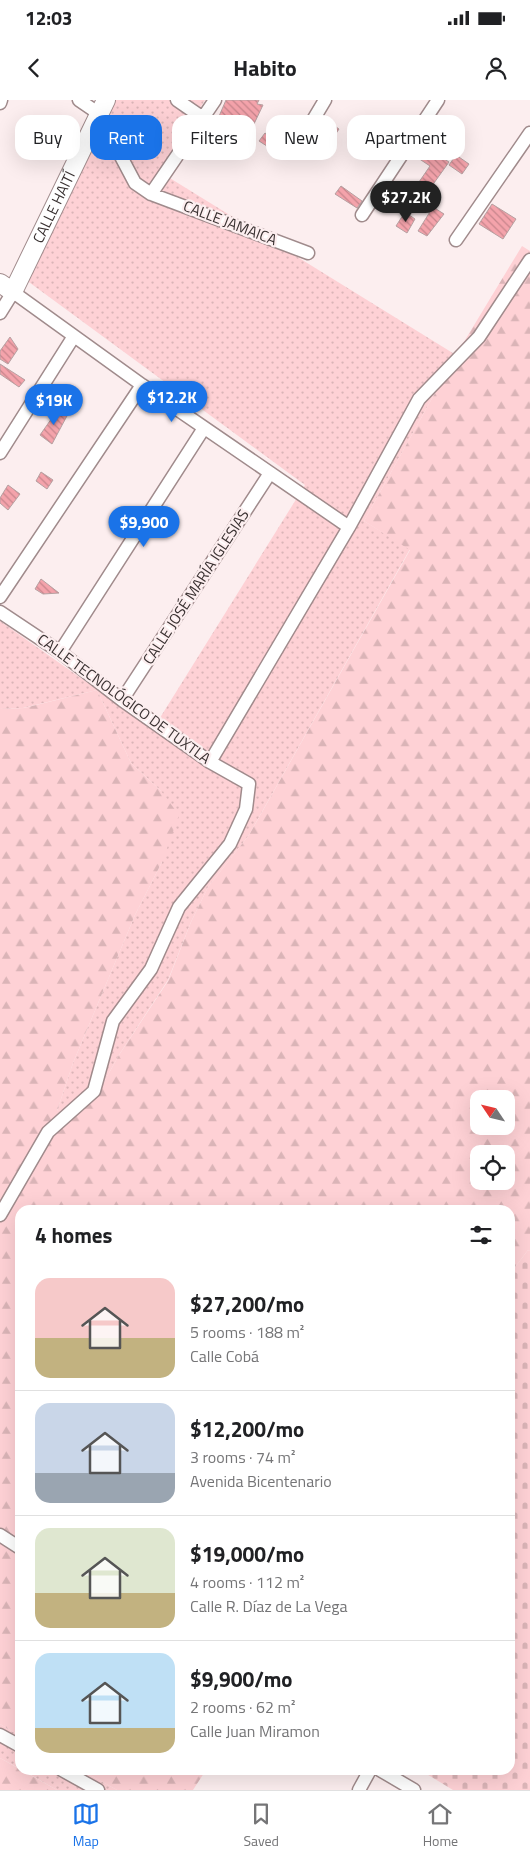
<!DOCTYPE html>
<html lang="en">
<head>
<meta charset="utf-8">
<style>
  body { margin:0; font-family:"Titillium Web",sans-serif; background:#f6f6f6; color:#202124; height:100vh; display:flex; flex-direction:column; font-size:19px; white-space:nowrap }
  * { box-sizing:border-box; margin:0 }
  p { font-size:16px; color:#757577 }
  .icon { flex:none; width:28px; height:28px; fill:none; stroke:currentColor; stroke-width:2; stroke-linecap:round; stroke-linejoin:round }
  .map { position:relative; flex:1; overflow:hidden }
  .side { position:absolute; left:15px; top:1105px; width:500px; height:570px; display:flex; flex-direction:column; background:#fff; border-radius:15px; box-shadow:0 5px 20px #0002 }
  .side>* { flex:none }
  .top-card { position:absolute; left:15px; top:15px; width:500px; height:45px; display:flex; gap:10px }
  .needle { width:32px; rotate:305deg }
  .controls { position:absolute; left:470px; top:990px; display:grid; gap:10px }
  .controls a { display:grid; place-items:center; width:45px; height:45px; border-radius:10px; background:#fff; box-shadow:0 5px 20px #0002; font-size:25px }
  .price { position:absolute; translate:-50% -42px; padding:0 11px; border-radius:18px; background:#1a73e8; color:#fff; font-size:16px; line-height:32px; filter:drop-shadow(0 1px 2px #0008) }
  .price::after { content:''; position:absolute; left:50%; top:30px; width:15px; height:11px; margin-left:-8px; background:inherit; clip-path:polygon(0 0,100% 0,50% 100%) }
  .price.selected { background:#222; color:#fff }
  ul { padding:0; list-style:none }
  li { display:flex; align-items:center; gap:15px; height:125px; padding:0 20px }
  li+li { border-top:1px solid #e0e0e0 }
  li span { display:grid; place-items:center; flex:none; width:140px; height:100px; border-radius:15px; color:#555 }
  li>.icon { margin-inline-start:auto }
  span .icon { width:60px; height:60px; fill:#fffc; stroke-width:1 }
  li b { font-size:21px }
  h2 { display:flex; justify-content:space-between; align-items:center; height:60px; padding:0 20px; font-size:21px }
  .pill { padding:0 18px; border-radius:15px; background:#fff; box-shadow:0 5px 20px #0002; font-size:18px; line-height:45px }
  .pill.selected { background:#1a73e8; color:#fff }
  .status { display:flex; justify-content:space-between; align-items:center; height:35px; padding:0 25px; background:#fff; direction:ltr }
  .status svg { height:14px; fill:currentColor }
  header { display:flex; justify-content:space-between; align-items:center; height:65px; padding:0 20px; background:#fff; font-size:22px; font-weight:700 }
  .menu { display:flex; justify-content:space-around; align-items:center; height:70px; border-top:1px solid #e0e0e0; background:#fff; font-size:14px; color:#757577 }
  .menu a { display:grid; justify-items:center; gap:2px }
  .menu .selected { color:#1a73e8 }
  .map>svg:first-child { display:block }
  .green { fill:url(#green-dots) }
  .forest { fill:url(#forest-firs); fill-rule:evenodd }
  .cemetery { fill:url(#cemetery-stones) }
  .building { fill:url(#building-back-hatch); stroke:#b6a0a1 }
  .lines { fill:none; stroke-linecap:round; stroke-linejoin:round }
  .street-casing { stroke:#a08b8c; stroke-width:15 }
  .secondary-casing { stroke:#a08b8c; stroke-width:20 }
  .street { stroke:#fff; stroke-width:12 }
  .secondary { stroke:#fff; stroke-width:18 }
  .labels { text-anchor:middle; stroke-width:4.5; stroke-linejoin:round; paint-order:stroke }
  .street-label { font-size:15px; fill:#393131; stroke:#fceeef }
</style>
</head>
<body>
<div class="status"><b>12:03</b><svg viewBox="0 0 49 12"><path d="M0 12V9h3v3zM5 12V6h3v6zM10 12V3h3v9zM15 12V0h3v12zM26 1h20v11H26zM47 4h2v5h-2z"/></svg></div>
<header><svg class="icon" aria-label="back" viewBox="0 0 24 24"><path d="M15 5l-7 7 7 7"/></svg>Habito<svg class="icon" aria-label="person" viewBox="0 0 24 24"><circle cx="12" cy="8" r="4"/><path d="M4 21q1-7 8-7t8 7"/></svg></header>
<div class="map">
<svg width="530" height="1690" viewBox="0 0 530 1690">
  <defs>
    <pattern id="green-dots" width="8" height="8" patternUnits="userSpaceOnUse" patternTransform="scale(1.25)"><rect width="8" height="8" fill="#fed1d5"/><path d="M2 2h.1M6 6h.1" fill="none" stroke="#dab4b7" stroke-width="1.8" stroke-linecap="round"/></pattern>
    <pattern id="forest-firs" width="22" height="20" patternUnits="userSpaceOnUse" patternTransform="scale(1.25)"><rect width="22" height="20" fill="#fed1d5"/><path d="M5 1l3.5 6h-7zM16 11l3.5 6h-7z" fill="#dab4b7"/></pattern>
    <pattern id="cemetery-stones" width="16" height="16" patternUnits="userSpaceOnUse" patternTransform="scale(1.25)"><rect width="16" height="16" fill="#fed1d5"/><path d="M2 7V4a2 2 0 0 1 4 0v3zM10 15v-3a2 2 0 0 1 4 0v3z" fill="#dab4b7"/></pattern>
    <pattern id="building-back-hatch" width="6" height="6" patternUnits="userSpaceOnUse" patternTransform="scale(1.25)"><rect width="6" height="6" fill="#f4a3ab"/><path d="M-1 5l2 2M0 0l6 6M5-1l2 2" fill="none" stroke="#c7858c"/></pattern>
  </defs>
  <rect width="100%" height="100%" fill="#fceeef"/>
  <path class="green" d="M 111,0 L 205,0 L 160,72 L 456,255 L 364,421 L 410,449 L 249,735 L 208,787 L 191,822 L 168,880 L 119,955 L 99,991 L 73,1010 L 57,1011 L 73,963 L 135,815 L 162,762 L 161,691 L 131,663 L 97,590 L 23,608 L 0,609 L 0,521 L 153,629 L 305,385 L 22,177 Z
    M 0,1624 L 20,1636 L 20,1669 L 0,1658 Z
    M 22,1670 L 81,1670 L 117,1690 L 57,1690 Z"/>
  <path class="forest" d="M 522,146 L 530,151 L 530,1151 L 528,1150 L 510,1174 L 510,1110 L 20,1110 L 20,1636 L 0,1624 L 0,609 L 24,608 L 97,590 L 131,663 L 161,691 L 179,715 L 162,762 L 135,815 L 73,963 L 57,1011 L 73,1010 L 99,991 L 119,955 L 168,881 L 191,822 L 208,787 L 249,735 L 410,450 L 364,421 L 456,255 ZM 479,999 L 506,999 L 506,1026 L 479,1026 ZM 479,1054 L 506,1054 L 506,1081 L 479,1081 Z
    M 0,1658 L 57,1690 L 0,1690 Z
    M 81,1670 L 206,1670 L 193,1690 L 117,1690 Z"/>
  <path class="cemetery" d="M 528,1150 L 530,1151 L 530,1690 L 453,1690 L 420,1670 L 510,1670 L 510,1174 Z"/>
  <path class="building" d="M 226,0 L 259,0 L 257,4 L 263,5 L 253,26 L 244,18 L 230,43 L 215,35 L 217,33 L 207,26 L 212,18 L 217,21 Z
    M 326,20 L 339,29 L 333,38 L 320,30 Z
    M 265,33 L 279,43 L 270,48 L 259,41 Z
    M 419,43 L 449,62 L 429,90 L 419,82 L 430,66 L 412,54 Z
    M 456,55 L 469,64 L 462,74 L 449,65 Z
    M 392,84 L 416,99 L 408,111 L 384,96 Z
    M 341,86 L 362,101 L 357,108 L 335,94 Z
    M 492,104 L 516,119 L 503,139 L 479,124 Z
    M 433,107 L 444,114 L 427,136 L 418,131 Z
    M 405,112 L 415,119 L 407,133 L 396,126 Z
    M 10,237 L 18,249 L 8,264 L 0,259 L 0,251 Z
    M 0,264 L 25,280 L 19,287 L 0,274 Z
    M 59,308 L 68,314 L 52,344 L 40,335 Z
    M 41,372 L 53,380 L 47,389 L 36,381 Z
    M 8,385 L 20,394 L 8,410 L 0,403 L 0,398 Z
    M 41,479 L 59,493 L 43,494 L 35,489 Z"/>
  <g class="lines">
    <g class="street-casing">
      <path id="street" d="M 79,0 L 98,13 L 135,83 L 151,94 L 308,153
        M 177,0 L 203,18
        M 0,3 L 1,0
        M 294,52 L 325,0
        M 151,94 L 215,0
        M 362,115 L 438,0
        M 456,140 L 530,33
        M 0,213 L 13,192 L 142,285 L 349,427
        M 0,353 L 74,236
        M 0,497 L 142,285
        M 0,512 L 60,552 L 122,600 L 210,662 L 249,684 L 246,709 L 230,744 L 179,807 L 151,869 L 113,921 L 94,991 L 48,1032 L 0,1115
        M 60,552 L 204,328
        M 122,600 L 270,373
        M 210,662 L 349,427 L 419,299 L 479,237 L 530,160
        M 0,1435 L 20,1448
        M 0,1635 L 20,1646
        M 62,1670 L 98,1690
        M 380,1670 L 414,1690
        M 359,1690 L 370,1670"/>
    </g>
    <g class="secondary-casing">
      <g id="secondary">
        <path id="s1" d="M 0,183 L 13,192 L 106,0"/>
      </g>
    </g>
    <use href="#street" class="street"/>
    <use href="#secondary" class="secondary"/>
  </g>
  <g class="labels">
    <g class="street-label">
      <text dy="5" stroke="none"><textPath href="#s1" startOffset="110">CALLE HAITÍ</textPath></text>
      <text transform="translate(230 123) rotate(21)" y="5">CALLE JAMAICA</text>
      <text transform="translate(196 487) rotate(-57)" y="5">CALLE JOSÉ MARÍA IGLESIAS</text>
      <text transform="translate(124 599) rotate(36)" y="5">CALLE TECNOLÓGICO DE TUXTLA</text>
    </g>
  </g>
</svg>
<div class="controls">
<a><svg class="needle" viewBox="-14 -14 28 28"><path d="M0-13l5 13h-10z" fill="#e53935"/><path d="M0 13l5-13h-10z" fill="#757577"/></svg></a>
<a><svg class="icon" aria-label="locate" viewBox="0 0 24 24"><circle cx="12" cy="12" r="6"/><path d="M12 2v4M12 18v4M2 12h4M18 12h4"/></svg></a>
</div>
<b class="price selected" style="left:406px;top:123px">$27.2K</b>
<b class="price" style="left:172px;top:323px">$12.2K</b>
<b class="price" style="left:54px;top:326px">$19K</b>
<b class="price" style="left:144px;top:448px">$9,900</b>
<div class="top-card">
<a class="pill">Buy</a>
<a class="pill selected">Rent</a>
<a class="pill">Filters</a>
<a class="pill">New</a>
<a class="pill">Apartment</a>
</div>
<section class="side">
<h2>4 homes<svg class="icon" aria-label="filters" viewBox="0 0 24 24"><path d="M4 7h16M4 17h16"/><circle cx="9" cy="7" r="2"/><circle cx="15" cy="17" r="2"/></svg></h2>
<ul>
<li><span style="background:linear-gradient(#f6c9c9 60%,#c2b280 0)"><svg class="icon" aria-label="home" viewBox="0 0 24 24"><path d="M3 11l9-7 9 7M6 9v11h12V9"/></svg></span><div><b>$27,200/mo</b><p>5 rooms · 188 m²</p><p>Calle Cobá</p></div></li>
<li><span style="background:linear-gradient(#c9d6e8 70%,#9aa5b1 0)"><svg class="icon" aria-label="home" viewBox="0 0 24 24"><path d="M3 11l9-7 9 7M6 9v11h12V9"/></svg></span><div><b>$12,200/mo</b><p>3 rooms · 74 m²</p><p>Avenida Bicentenario</p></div></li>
<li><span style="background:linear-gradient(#dfe7d0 65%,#c2b280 0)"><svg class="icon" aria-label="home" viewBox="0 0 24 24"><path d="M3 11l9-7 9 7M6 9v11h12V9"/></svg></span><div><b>$19,000/mo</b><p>4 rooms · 112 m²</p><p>Calle R. Díaz de La Vega</p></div></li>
<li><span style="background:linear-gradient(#bfe0f5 75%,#c2b280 0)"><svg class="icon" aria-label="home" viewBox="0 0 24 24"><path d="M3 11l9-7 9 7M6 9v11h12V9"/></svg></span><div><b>$9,900/mo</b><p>2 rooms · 62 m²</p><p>Calle Juan Miramon</p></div></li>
</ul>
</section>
</div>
<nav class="menu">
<a class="selected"><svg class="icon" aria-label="map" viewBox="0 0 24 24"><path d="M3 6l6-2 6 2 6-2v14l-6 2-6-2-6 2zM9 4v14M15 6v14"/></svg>Map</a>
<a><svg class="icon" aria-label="saved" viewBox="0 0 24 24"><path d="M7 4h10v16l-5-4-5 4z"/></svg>Saved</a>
<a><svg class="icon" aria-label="home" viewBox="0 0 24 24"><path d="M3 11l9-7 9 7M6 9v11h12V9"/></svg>Home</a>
</nav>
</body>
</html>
